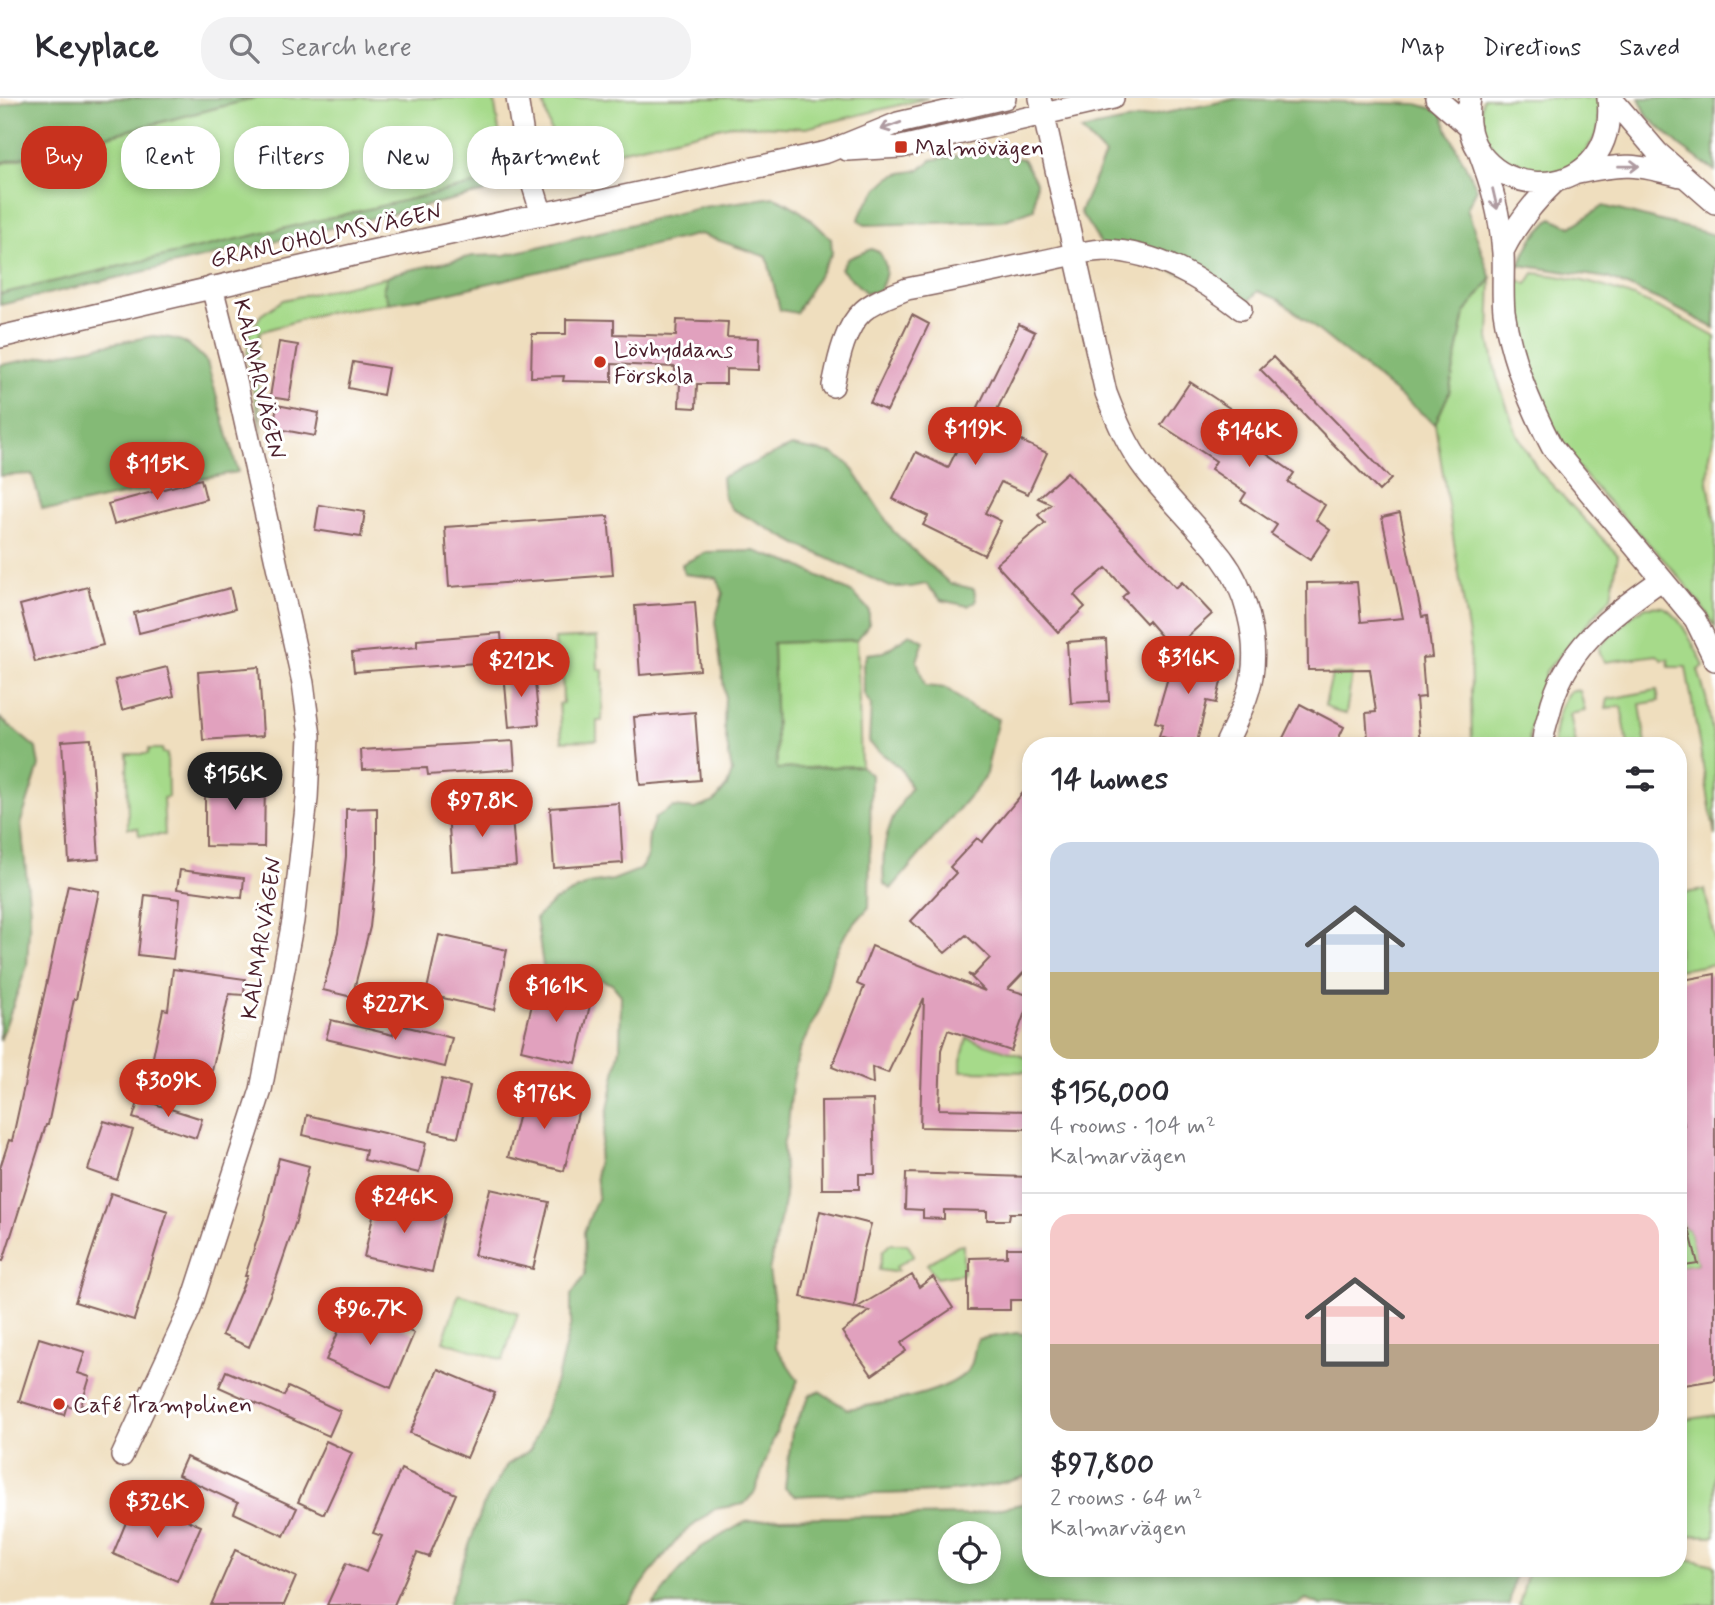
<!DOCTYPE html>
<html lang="en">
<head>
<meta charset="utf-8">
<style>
  body { margin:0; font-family:Mynerve,sans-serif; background:#f2f2f3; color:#2b2b33; height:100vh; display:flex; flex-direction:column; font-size:26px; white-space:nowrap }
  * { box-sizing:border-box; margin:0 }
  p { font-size:23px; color:#7c7c81 }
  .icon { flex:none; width:38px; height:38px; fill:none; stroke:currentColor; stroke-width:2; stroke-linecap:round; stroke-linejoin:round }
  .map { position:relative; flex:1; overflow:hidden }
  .sheet { position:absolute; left:1022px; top:639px; width:665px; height:840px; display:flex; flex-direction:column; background:#fff; border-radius:28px; box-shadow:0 4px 10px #0003 }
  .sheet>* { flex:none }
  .guide { position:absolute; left:21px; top:28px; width:665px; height:63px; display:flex; gap:14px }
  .buttons { position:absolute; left:938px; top:1423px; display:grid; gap:14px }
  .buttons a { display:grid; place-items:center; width:63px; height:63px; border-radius:50%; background:#fff; box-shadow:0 4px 10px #0003; font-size:35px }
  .price { position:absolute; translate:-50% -60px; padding:0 16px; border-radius:24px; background:#c8321e; color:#fff; font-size:23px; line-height:46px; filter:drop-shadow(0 2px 4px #0008) }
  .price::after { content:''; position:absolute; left:50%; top:42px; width:21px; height:16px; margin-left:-10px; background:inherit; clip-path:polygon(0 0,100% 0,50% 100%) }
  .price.current { background:#222; color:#fff }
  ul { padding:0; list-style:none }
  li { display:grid; align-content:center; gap:14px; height:371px; padding:0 28px }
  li+li { border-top:2px solid #e1e1e2 }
  li span { display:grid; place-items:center; height:217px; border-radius:21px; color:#555 }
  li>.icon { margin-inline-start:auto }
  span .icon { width:126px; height:126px; fill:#fffc; stroke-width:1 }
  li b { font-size:30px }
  h2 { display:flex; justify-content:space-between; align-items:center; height:84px; padding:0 28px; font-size:30px }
  .tag { padding:0 24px; border-radius:28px; background:#fff; box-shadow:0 4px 10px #0003; font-size:24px; line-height:63px }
  .tag.current { background:#c8321e; color:#fff }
  header { display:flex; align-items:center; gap:42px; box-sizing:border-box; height:98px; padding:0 35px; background:#fff; border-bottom:2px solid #e1e1e2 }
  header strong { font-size:33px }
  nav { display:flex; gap:38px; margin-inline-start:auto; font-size:24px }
  .search { width:490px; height:63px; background:#f2f2f3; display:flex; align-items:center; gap:18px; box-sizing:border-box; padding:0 24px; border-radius:28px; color:#7c7c81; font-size:26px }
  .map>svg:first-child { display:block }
  .green { fill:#a6da8a; stroke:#787c5a; stroke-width:2 }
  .forest { fill:#84ba76; stroke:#676c50; stroke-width:2; fill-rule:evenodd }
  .building { fill:#e1a1be }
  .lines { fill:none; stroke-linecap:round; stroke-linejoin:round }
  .minor-casing { stroke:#84625e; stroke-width:24 }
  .minor { stroke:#fff; stroke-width:21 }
  .oneway { stroke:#ae9aa0 }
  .poi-dot { fill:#c8321e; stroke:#fff; stroke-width:2.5 }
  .labels { text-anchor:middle; stroke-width:6; stroke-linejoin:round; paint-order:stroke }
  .poi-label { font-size:23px; fill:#4a1f2b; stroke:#fff; text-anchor:start }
  .street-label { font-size:23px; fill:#4a1f2b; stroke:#fff }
</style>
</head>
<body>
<header>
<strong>Keyplace</strong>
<div class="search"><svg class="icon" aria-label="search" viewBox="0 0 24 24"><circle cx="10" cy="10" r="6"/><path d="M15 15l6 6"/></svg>Search here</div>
<nav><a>Map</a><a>Directions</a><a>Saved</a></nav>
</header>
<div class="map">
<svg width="1715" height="1507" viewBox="0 0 1715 1507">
  <rect width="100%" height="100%" fill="#fff"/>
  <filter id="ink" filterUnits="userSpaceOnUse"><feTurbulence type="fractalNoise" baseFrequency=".0143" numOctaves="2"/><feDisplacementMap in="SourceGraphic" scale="14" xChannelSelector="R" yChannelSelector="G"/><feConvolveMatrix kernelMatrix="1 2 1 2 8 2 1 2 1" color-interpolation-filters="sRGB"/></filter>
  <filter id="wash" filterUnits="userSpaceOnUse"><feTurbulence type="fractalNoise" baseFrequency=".00686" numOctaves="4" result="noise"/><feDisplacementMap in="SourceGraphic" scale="28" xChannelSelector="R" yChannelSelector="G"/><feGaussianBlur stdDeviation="1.57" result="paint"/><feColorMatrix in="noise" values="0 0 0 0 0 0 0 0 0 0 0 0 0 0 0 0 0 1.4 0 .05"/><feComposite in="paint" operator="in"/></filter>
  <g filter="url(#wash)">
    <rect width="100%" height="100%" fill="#efdebe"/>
    <path class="green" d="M 255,0 L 494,0 L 502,53 L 498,81 L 0,196 L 0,66 Z
      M 542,0 L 928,0 L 806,30 L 731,27 L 560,67 Z
      M 1483,0 L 1599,0 C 1599,10 1600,23 1598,33 C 1596,39 1590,46 1587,51 C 1551,104 1467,61 1483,0 Z
      M 1534,175 C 1600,181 1658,206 1715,239 L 1715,334 L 1709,361 L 1708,384 L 1715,426 L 1715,529 C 1677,463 1613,418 1569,357 C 1547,326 1533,290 1523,254 C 1516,229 1511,206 1515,180 L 1527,186 Z
      M 387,179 L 383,192 L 389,205 L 319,216 L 260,234 L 256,269 L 262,336 L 247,261 L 249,236 L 261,217 L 283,202 Z
      M 1491,181 L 1489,240 L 1497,280 L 1517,336 L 1538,372 L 1618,457 L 1611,499 L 1546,573 L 1537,602 L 1529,639 L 1530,647 L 1472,647 L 1470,545 L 1435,326 L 1449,295 L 1465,215 Z
      M 1646,509 C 1651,509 1659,508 1663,509 C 1679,514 1697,554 1704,568 L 1698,572 L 1707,603 L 1715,650 L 1715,738 L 1686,569 L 1669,569 L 1668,561 L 1662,562 L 1657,557 L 1605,564 L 1600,556 L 1599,549 L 1635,515 Z
      M 597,539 L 598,571 L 603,572 L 602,623 L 597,623 L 597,642 L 562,643 L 559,606 L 563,605 L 562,571 L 557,571 L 555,541 Z
      M 857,542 L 861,668 L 777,671 L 773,545 Z
      M 1352,576 L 1346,616 L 1337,614 L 1325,607 L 1332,577 Z
      M 1572,592 L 1580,593 L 1585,613 L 1570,616 L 1576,647 L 1554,648 C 1554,633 1559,600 1572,592 Z
      M 1657,592 L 1659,603 L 1640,606 L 1646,647 L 1628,647 L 1621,608 L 1606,610 L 1608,601 Z
      M 149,651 L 162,651 L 163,655 L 167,656 L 168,699 L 163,700 L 165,737 L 139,737 L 138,730 L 128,730 L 127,656 L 148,656 Z
      M 1705,792 L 1715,844 L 1715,866 L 1678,872 L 1678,796 Z
      M 967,940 L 1031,961 L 1031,974 L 961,973 L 961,962 Z
      M 1678,1109 L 1684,1129 L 1689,1131 L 1698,1166 L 1678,1169 Z
      M 890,1146 L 907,1146 L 914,1157 L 896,1169 L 898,1172 L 893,1174 L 879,1172 L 883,1153 Z
      M 963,1146 L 963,1176 L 936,1180 L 927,1166 L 958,1147 Z
      M 459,1196 L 518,1215 L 503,1262 L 443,1243 Z
      M 1715,1317 L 1715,1438 L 1678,1437 L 1678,1323 Z
      M 1678,1459 L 1715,1467 L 1715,1507 L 1519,1507 L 1529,1470 L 1678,1470 Z"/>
    <path class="forest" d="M 28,0 L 255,0 L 0,65 L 0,9 Z
      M 1639,0 L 1715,0 L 1715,73 L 1680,48 L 1648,19 Z
      M 1235,1 L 1417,6 L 1441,13 L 1448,33 L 1477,91 L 1467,110 L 1491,181 L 1465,215 L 1449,295 L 1435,326 L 1280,202 L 1258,193 L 1241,211 L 1191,178 L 1105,152 L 1080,114 L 1105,57 L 1081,32 Z
      M 984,53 L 1023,61 L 1036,84 L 1034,111 L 1003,123 L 865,127 L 859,122 C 860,112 881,85 891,79 C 907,70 917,79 931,62 Z
      M 498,81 L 485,94 L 0,207 L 0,196 Z
      M 774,99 C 798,108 813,123 831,141 L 832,155 L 796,215 L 780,212 L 767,159 L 700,136 L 434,198 L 389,205 L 383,192 L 387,179 L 396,175 L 473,158 L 505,157 L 703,109 Z
      M 1603,108 L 1715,137 L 1715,230 L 1664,204 L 1608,180 L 1519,167 L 1532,141 L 1552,120 L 1571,129 Z
      M 871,151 L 879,154 C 889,168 887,178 879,193 L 866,195 L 841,171 L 847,161 Z
      M 153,238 C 181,240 188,243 207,264 L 238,374 L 182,384 L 57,411 L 42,410 L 32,376 L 0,378 L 0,267 Z
      M 792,348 L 833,356 L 849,366 L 894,434 L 949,485 L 974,491 L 976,503 L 968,508 L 941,502 L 926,486 L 911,489 L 890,489 L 797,446 L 732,411 L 724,400 L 722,379 Z
      M 754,453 L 797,467 L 853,495 L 869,512 L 869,526 L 857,542 L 773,545 L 777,671 L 861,668 L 871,677 L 869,809 L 846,835 L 833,860 L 822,907 L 799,953 L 792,987 L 788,1028 L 783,1046 L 785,1099 L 769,1173 L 774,1204 L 775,1248 L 798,1282 L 773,1342 L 755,1394 L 744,1406 L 715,1411 L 682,1436 L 654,1470 L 628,1507 L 448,1507 L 483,1408 L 507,1367 L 530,1352 L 543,1321 L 559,1273 L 571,1225 L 571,1197 L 585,1177 L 584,1134 L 598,1098 L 596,1073 L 620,950 L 621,897 L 612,886 L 571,870 L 556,879 L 543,868 L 536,820 L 554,803 L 588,786 L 613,782 L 639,772 L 647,761 L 649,737 L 655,720 L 673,709 L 695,711 L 714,704 L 727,688 L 732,674 L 724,628 L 725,597 L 715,523 L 723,495 L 717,480 L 684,476 L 682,466 L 707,454 Z
      M 910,536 L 924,543 L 917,563 L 925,588 L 946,590 L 972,610 L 998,621 L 985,680 L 891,791 L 884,786 C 881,745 887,724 911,690 L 901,671 L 869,645 L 871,607 L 864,596 L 863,567 L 867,556 L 884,554 Z
      M 0,620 L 36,650 L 39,668 L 21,724 L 30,813 L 27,868 L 0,943 Z
      M 1017,1235 L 1031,1237 L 1031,1377 C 955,1402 874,1393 795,1398 L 785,1390 L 792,1332 L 810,1297 L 819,1293 L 847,1311 C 875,1307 960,1294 971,1267 C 975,1258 973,1250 978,1241 Z
      M 1031,1404 L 1031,1470 L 1516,1470 L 1509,1507 L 1321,1507 L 1306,1501 L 1298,1507 L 653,1507 L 675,1478 L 700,1450 L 745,1424 L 779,1420 L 969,1417 ZM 950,1435 L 989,1435 L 989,1474 L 950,1474 Z"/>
    <g id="blocks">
      <path class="building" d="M 912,217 L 929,226 L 887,313 L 870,305 Z
        M 566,221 L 614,222 L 614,236 L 676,238 L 677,222 L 728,224 L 727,239 L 759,240 L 758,272 L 726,271 L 726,286 L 697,286 L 696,310 L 679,309 L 680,285 L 675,285 L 675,269 L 612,266 L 612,284 L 563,283 L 564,278 L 531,279 L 532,236 L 566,236 Z
        M 1019,226 L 1035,234 L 989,328 L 1047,355 L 1028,396 L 1001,384 L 985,415 L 1001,423 L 984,457 L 923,427 L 928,418 L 893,401 L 916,354 L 948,370 Z
        M 279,244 L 298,247 L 289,302 L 270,299 Z
        M 1273,259 L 1391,381 L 1379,393 L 1260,271 Z
        M 353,264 L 388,270 L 383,297 L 348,290 Z
        M 1190,284 L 1231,311 L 1227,318 L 1262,344 L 1258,350 L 1294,375 L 1288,384 L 1325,407 L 1316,422 L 1330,432 L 1310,462 L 1271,436 L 1277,427 L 1241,403 L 1246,395 L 1211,371 L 1216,363 L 1161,327 Z
        M 277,307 L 319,315 L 315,338 L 273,330 Z
        M 1067,374 L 1176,490 L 1182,484 L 1212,516 L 1173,552 L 1148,523 L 1146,525 L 1122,499 L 1128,494 L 1106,470 L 1074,497 L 1085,509 L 1058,534 L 996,466 L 1045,425 L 1038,417 L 1051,406 L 1038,400 Z
        M 201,381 L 206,401 L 114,426 L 108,406 Z
        M 319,407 L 365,414 L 361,439 L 315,432 Z
        M 1400,415 L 1422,519 L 1427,518 L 1432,559 L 1422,560 L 1425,599 L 1416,600 L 1420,648 L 1385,648 L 1384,639 L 1368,641 L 1366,615 L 1376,614 L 1370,571 L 1308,572 L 1307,485 L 1357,484 L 1361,524 L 1403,520 L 1382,419 Z
        M 608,418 L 613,477 L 449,489 L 445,429 Z
        M 88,489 L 103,547 L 35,564 L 20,507 Z
        M 230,490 L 235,511 L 139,535 L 134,515 Z
        M 695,504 L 700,572 L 640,577 L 635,508 Z
        M 501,535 L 503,563 L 354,574 L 352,555 L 417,549 L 417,542 Z
        M 1106,541 L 1109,603 L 1071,605 L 1067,544 Z
        M 1176,552 L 1217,562 L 1225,567 L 1216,605 L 1207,603 L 1196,648 L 1159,638 L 1163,626 L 1155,624 Z
        M 167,569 L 174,598 L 122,612 L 115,582 Z
        M 259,569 L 263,638 L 203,642 L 198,574 Z
        M 534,574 L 539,626 L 509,629 L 504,576 Z
        M 1300,606 L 1344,629 L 1335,648 L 1279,648 Z
        M 695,614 L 700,682 L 640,687 L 634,619 Z
        M 91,641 L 99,761 L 69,764 L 62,643 Z
        M 513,643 L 515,671 L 428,677 L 427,670 L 362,672 L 361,652 Z
        M 205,679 L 265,680 L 264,749 L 205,748 Z
        M 1031,685 L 1031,867 L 1008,891 L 1031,898 L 1031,917 L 1025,914 L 1011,953 L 948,932 L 941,952 L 939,1011 L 1031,1013 L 1031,1031 L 920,1029 L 924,900 L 888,975 L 872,969 L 873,986 L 832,969 L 864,889 L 857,886 L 872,848 L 985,893 L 968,876 L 973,878 L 990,860 L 966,837 L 945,855 L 911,823 L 956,775 L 950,769 L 977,740 L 982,744 Z
        M 619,705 L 623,765 L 554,770 L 550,710 Z
        M 511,708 L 516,768 L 452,773 L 448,714 Z
        M 377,710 L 377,763 L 370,829 L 352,899 L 323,892 L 338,835 L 346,758 L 346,711 Z
        M 180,772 L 244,780 L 242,800 L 177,791 Z
        M 68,787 L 99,793 L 76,901 L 74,901 L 48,1027 L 46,1027 L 3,1163 L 0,1162 L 0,1070 L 9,1042 L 12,1043 Z
        M 145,797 L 180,801 L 173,861 L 138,857 Z
        M 439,837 L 507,852 L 494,912 L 426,896 Z
        M 173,871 L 245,881 L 244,897 L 229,896 L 208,991 L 149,978 L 163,911 L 168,912 Z
        M 1715,876 L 1715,1282 L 1678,1288 L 1678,1169 L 1698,1166 L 1689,1131 L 1684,1129 L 1678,1109 L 1678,1103 L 1682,1100 L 1678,1088 L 1678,1028 L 1684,1027 L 1678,998 L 1678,883 Z
        M 537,886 L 592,899 L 576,965 L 521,952 Z
        M 331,922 L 393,937 L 396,926 L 452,940 L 445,969 L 326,941 Z
        M 442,981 L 470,988 L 458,1039 L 430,1033 Z
        M 525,992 L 580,1006 L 564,1073 L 508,1059 Z
        M 139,1001 L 202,1021 L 196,1040 L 133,1020 Z
        M 873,1002 L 875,1076 L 859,1076 L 859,1091 L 822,1091 L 821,1003 Z
        M 307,1017 L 426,1045 L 419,1075 L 364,1062 L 366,1052 L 303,1037 Z
        M 104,1023 L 133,1032 L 117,1082 L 88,1072 Z
        M 279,1060 L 309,1068 L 296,1123 L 273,1190 L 249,1249 L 222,1237 L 247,1178 L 245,1178 L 264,1121 Z
        M 906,1075 L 1028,1079 L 1027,1115 L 1010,1115 L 1009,1122 L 987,1122 L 987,1113 L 944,1112 L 944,1121 L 923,1120 L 923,1112 L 905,1111 Z
        M 490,1091 L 549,1104 L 533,1171 L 474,1157 Z
        M 111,1095 L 168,1113 L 134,1222 L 75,1204 Z
        M 377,1100 L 445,1115 L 432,1174 L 364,1159 Z
        M 820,1113 L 871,1126 L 863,1155 L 854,1210 L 801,1199 Z
        M 1007,1150 L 1031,1150 L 1031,1202 L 1010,1202 L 1010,1212 L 968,1212 L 968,1174 L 970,1174 L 970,1160 L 1007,1159 Z
        M 912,1177 L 919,1189 L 933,1179 L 953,1210 L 901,1245 L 906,1253 L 872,1277 L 842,1234 L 869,1213 L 856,1210 Z
        M 350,1207 L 414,1235 L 391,1290 L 326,1262 Z
        M 39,1240 L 85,1254 L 78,1275 L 90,1279 L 80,1311 L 67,1307 L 64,1317 L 19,1303 Z
        M 438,1271 L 495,1295 L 467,1360 L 410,1335 Z
        M 226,1273 L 284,1298 L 288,1289 L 340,1313 L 329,1338 L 219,1289 Z
        M 326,1343 L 352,1355 L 324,1416 L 298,1404 Z
        M 186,1359 L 297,1410 L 284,1438 L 234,1415 L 238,1405 L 178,1377 Z
        M 401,1371 L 456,1396 L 429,1459 L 417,1455 L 394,1507 L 327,1507 L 346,1465 L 366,1474 L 382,1438 L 373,1435 Z
        M 136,1400 L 201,1428 L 177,1483 L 113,1456 Z
        M 235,1452 L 296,1479 L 284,1507 L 211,1507 Z"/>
    </g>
  </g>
  <g filter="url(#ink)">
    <use href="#blocks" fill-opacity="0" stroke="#84625e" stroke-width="2"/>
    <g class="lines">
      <g class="minor-casing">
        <path id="minor" d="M 517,0 L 529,75 L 542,117
          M 1040,0 L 1106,295 C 1116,321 1127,348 1145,371 C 1169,402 1198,429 1222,460 C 1246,491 1258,540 1252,578 C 1248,602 1235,626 1225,648
          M 1436,0 L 1470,30
          M 1470,0 C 1451,106 1621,119 1608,0
          M 1611,0 L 1658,55 L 1715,105
          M 1478,51 C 1492,88 1500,115 1503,155 C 1504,174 1502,194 1504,214 C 1511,262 1530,307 1552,349 L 1695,521 L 1715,562
          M 847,52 L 901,49 L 1113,0
          M 1578,75 C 1622,65 1637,66 1680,78
          M 1503,153 C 1517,125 1533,105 1556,83
          M 0,239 L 353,157 L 827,54 L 898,25 L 1005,0
          M 833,288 C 838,264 844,230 863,213 C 875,202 893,197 907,191 C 951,183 995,173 1038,164 C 1060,160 1084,152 1106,152 C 1157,154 1202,181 1241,211
          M 1543,648 C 1542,637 1546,626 1549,616 C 1564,550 1610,518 1661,482
          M 122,1358 L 190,1211 L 261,992 L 293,823 L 307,701 L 310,638 L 303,585 L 236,283 L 212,189"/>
      </g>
      <use href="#minor" class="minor"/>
    </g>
    <defs><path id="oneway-shaft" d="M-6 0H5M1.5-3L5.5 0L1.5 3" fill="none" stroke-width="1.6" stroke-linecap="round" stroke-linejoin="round" transform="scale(1.75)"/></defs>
    <g class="oneway">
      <use href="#oneway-shaft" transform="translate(891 28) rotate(160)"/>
      <use href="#oneway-shaft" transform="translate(1629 68) rotate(-1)"/>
      <use href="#oneway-shaft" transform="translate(1495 101) rotate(77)"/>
    </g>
  </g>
  <g class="poi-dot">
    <rect x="894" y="42" width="14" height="14" rx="3.5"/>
    <circle cx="600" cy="264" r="7"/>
    <circle cx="59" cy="1306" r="7"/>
  </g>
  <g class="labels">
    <g class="poi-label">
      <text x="915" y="57">Malmövägen</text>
      <text x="614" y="259">Lövhyddans<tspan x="614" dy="26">Förskola</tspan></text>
      <text x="73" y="1314">Café Trampolinen</text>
    </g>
    <g class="street-label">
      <text transform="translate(326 137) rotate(-12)" y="8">GRANLOHOLMSVÄGEN</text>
      <text transform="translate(260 281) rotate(77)" y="8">KALMARVÄGEN</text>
      <text transform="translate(261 840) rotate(-81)" y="8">KALMARVÄGEN</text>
    </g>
  </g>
</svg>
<div class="buttons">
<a><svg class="icon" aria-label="locate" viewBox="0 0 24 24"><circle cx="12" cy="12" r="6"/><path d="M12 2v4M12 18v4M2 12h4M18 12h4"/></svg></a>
</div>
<b class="price" style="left:975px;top:369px">$119K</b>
<b class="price" style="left:1249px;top:371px">$146K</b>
<b class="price" style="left:157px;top:404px">$115K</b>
<b class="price" style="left:1188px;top:598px">$316K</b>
<b class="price" style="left:521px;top:601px">$212K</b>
<b class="price current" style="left:235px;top:714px">$156K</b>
<b class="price" style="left:482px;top:741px">$97.8K</b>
<b class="price" style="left:556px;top:926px">$161K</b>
<b class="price" style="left:395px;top:944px">$227K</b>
<b class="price" style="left:168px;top:1021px">$309K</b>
<b class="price" style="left:544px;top:1033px">$176K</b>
<b class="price" style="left:404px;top:1137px">$246K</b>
<b class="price" style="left:370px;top:1249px">$96.7K</b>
<b class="price" style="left:157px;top:1442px">$326K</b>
<div class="guide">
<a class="tag current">Buy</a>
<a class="tag">Rent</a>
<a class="tag">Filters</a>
<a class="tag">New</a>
<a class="tag">Apartment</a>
</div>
<section class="sheet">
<h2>14 homes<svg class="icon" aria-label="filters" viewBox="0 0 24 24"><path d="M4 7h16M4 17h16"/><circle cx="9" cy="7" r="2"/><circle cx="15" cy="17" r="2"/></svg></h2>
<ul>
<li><span style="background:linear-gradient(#c9d6e8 60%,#c2b280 0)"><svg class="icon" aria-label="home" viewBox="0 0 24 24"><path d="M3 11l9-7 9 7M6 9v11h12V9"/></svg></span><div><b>$156,000</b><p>4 rooms · 104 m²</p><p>Kalmarvägen</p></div></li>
<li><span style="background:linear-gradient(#f6c9c9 60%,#b9a48a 0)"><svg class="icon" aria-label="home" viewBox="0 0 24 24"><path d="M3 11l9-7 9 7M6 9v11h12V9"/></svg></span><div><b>$97,800</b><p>2 rooms · 64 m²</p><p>Kalmarvägen</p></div></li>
</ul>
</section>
</div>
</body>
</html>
